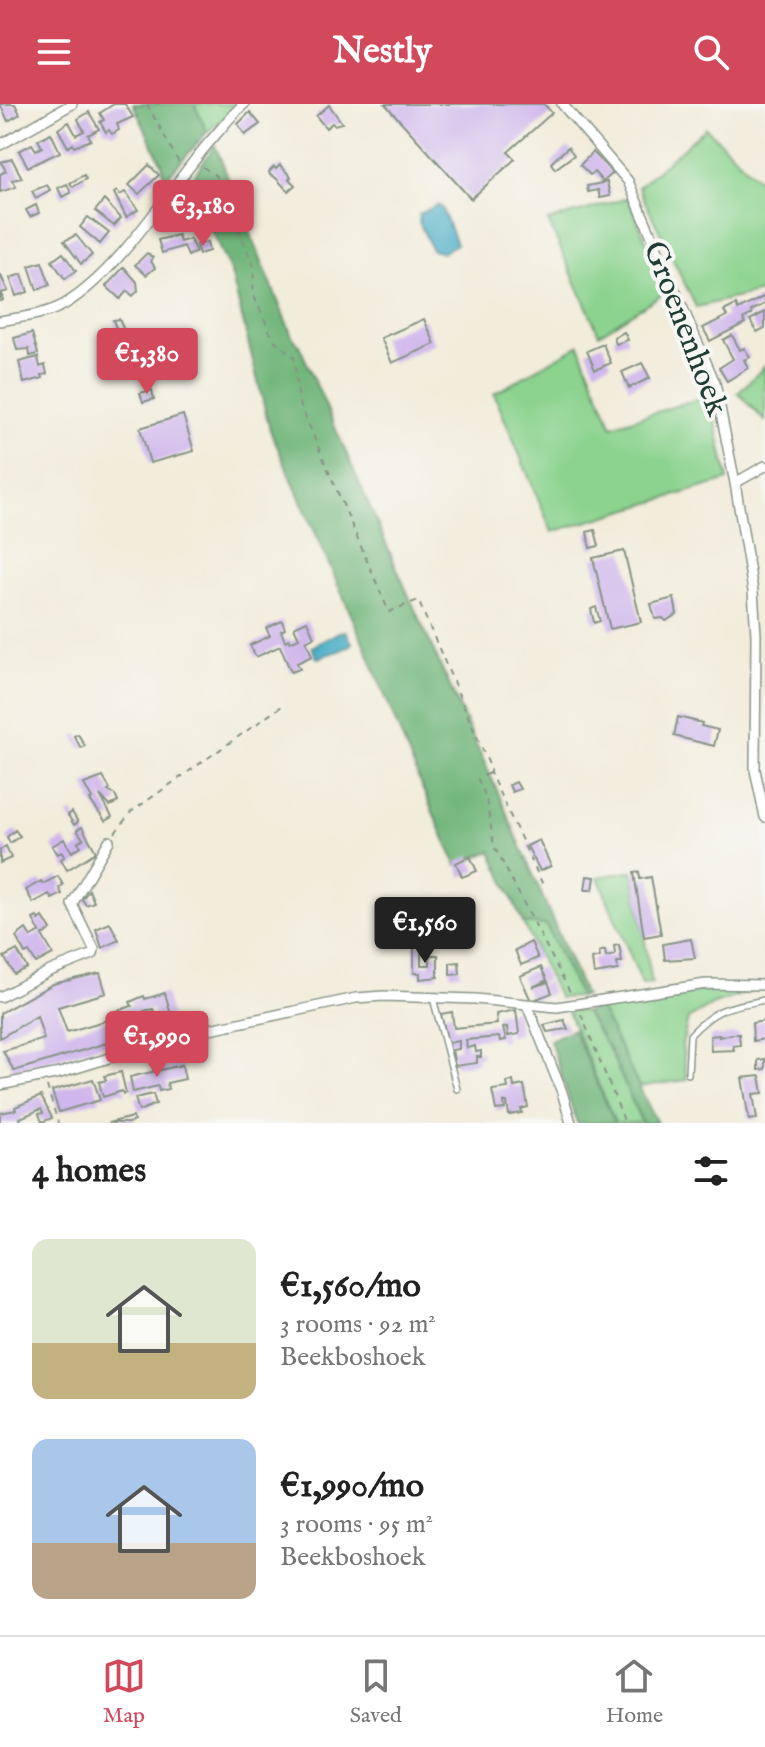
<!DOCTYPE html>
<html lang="en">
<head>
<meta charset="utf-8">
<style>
  body { margin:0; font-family:"IM FELL English",serif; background:#f6f6f6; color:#222; height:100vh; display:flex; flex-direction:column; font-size:30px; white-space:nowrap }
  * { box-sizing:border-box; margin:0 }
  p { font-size:26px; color:#767676 }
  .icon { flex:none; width:44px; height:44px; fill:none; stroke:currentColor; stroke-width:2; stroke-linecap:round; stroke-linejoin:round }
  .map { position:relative; height:1019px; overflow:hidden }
  .side { display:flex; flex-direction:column; background:#fff; flex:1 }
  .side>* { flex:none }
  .price { position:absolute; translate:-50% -68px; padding:0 18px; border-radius:8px; background:#d1495b; color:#fff; font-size:26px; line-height:52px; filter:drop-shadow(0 2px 4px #0008) }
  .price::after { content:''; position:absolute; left:50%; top:48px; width:24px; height:18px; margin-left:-12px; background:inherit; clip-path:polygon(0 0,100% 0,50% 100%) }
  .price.active { background:#222; color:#fff }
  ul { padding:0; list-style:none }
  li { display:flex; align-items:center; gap:24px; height:200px; padding:0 32px }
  li span { display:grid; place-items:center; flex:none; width:224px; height:160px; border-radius:16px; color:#555 }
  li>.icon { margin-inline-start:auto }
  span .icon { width:96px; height:96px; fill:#fffc; stroke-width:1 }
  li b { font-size:34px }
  h2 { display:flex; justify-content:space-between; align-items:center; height:96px; padding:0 32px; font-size:34px }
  header { display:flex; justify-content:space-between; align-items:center; height:104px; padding:0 32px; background:#d1495b; color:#fff; font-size:36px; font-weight:700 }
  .menu { display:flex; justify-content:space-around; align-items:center; height:112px; border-top:2px solid #e0e0e0; background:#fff; font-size:22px; color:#767676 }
  .menu a { display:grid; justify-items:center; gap:4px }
  .menu .active { color:#d1495b }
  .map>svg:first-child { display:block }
  .green { fill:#8bd38e; stroke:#558861; stroke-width:2 }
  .forest { fill:#70b579; stroke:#487956; stroke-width:2 }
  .water { fill:#45abc5; stroke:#32747c; stroke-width:2 }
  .building { fill:#cfb6ec }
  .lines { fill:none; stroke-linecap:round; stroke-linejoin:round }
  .service-casing { stroke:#889487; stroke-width:8 }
  .minor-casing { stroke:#889487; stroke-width:12 }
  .path { stroke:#889487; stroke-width:2; stroke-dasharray:6 6; stroke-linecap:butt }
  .service { stroke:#fff; stroke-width:5 }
  .minor { stroke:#fff; stroke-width:9 }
  .labels { text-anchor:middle; stroke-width:8; stroke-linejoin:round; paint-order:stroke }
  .street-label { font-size:32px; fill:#1f3d34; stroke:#f6f6f2 }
</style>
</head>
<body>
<header><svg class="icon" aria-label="menu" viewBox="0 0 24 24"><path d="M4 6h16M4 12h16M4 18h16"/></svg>Nestly<svg class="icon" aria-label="search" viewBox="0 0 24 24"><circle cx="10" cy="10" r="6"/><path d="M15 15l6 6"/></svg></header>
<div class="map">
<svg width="765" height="1019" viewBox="0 0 765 1019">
  <rect width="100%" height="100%" fill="#f6f6f2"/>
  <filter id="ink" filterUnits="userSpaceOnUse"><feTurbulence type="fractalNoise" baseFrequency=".0125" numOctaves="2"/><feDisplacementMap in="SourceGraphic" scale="16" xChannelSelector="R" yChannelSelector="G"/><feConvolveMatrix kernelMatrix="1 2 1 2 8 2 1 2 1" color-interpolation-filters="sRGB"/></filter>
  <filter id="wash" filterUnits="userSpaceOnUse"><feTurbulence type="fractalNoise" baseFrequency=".006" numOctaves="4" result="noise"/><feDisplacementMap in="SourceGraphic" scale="32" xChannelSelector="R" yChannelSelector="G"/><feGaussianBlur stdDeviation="1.8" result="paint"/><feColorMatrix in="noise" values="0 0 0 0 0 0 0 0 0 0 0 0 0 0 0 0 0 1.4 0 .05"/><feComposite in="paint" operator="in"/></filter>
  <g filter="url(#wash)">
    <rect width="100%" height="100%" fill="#f2ecda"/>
    <path class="green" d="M 194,0 L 240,0 L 207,28 Z
      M 706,24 L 765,82 L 765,187 L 696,203 L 638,83 Z
      M 628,94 L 667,187 L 599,230 L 548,117 Z
      M 579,241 L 612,322 L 710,291 L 728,376 L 552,428 L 494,290 Z
      M 765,262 L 765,317 L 738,289 Z
      M 633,767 L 652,879 L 642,880 L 598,773 Z
      M 523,819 L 546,821 L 580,893 L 559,894 Z
      M 703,887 L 750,888 L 714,900 L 688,915 L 682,941 L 687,976 L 639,983 L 600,904 Z
      M 567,906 L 585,908 L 610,947 L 642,1019 L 615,1019 Z"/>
    <path class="forest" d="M 133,0 L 194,0 L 207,28 L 164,77 L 162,60 Z
      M 215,41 L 292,232 L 299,241 L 408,490 L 495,682 L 585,892 L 580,893 L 546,821 L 523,819 L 491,747 L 457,762 L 423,686 L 364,540 L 270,326 L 231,169 L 189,79 Z
      M 600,904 L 657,1019 L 642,1019 L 610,947 L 585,908 Z
      M 573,925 L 615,1019 L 577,1019 L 550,936 Z"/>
    <path class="water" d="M 438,101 L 442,104 L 456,140 L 442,149 L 432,146 L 419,118 L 419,110 Z
      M 346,527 L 352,539 C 342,549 330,548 319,554 L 316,553 L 312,543 L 339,528 Z"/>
    <g id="blocks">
      <path class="building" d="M 0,0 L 15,0 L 20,10 L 8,17 Z
        M 114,0 L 125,0 L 133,13 L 117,20 L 119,26 L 112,30 L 109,26 L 106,28 L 100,18 L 104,16 L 100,9 Z
        M 385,0 L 544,0 L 552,9 L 508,48 L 515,55 L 471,95 Z
        M 329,1 L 342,19 L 334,21 L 332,19 L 326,24 L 316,12 Z
        M 89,8 L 99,25 L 88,31 L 91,36 L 74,43 L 73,40 L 68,43 L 58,25 L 69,18 L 76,31 L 84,27 L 78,15 Z
        M 250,8 L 260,20 L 245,31 L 238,20 Z
        M 51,29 L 60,48 L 28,63 L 19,47 L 32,40 L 36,46 L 42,43 L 38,36 Z
        M 568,43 L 574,51 L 555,65 L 551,59 Z
        M 593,48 L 613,69 L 603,78 L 594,68 L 590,71 L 580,61 Z
        M 12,55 L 22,74 L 12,76 L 16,83 L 0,88 L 0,70 L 6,67 L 1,58 Z
        M 149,61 L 159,71 L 139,90 L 129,81 Z
        M 280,61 L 291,73 L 289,75 L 295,81 L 288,87 L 276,74 L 270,71 L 269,68 L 274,63 L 276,65 Z
        M 84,71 L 86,75 L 73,83 L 70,79 Z
        M 607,78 L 610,92 L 600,94 L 598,86 L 588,88 L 587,82 Z
        M 67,80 L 71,89 L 62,93 L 58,84 Z
        M 47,81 L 50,86 L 36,94 L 32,87 Z
        M 117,87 L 120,91 L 125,88 L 138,106 L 126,113 L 114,89 Z
        M 104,96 L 121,114 L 114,122 L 95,107 Z
        M 36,101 L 39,109 L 30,113 L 26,106 Z
        M 88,113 L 109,129 L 100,140 L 80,123 Z
        M 76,131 L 92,151 L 81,160 L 64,137 Z
        M 178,131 L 180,138 L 190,135 L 196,148 L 188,152 L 184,142 L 162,149 L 158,136 Z
        M 207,138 L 209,147 L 199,150 L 196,141 Z
        M 63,149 L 76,167 L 65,175 L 52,157 Z
        M 147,149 L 153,154 L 151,157 L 155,164 L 146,171 L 135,161 Z
        M 42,158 L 50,181 L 37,186 L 29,162 Z
        M 124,163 L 137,178 L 138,187 L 133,192 L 127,187 L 120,195 L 106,182 Z
        M 0,170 L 8,187 L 1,189 L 3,196 L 0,197 Z
        M 22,170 L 28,188 L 16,192 L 10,174 Z
        M 765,192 L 765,200 L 751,207 L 752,210 L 743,215 L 745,219 L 710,237 L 703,224 L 727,212 L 724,207 L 736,201 L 738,206 Z
        M 765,208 L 765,224 L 757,228 L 750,216 Z
        M 119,215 L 127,233 L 120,235 L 113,216 Z
        M 424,215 L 435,240 L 392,259 L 381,234 Z
        M 624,228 L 628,236 L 616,240 L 614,234 Z
        M 32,229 L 38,250 L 30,252 L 29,245 L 17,246 L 14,234 Z
        M 732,231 L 740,246 L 744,244 L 750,253 L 744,256 L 748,264 L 727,277 L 719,264 L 733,255 L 723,236 Z
        M 603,240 L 611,259 L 595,266 L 587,247 Z
        M 38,253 L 40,263 L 45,261 L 47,270 L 42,271 L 43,274 L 24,279 L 19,258 Z
        M 158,257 L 161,267 L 147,270 L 145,261 Z
        M 642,259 L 650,274 L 629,284 L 622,268 Z
        M 152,286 L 154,295 L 143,298 L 140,289 Z
        M 183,311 L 194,347 L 150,359 L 140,324 Z
        M 595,426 L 599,442 L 590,444 L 587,428 Z
        M 624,447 L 641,518 L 610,525 L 593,454 Z
        M 674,494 L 677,510 L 666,517 L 663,514 L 655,515 L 651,500 Z
        M 596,503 L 600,517 L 594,519 L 591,505 Z
        M 282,517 L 285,525 L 281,527 L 285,537 L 289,535 L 290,538 L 299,534 L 294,523 L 307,517 L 314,533 L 306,537 L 312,552 L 297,559 L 300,565 L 291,568 L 280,542 L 256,553 L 250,541 L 270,532 L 266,524 Z
        M 678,613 L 702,619 L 701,622 L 718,626 L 714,642 L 674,632 Z
        M 78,630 L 85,642 L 81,644 L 74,632 Z
        M 103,673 L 110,685 L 108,687 L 115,691 L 118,698 L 110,702 L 100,691 L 112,713 L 105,717 L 90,696 L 92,695 L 84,680 Z
        M 516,678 L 520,685 L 512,688 L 509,681 Z
        M 72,708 L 78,718 L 74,721 L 68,711 Z
        M 82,723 L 96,748 L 67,766 L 61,755 L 64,753 L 62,748 L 58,750 L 52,742 L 64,735 L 72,748 L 81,742 L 78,738 L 83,735 L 77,726 Z
        M 15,726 L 20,732 L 10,739 L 7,733 Z
        M 539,736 L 551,762 L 540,767 L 527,742 Z
        M 6,742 L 11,754 L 0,759 L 0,746 Z
        M 470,752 L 477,767 L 462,773 L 456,759 Z
        M 639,768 L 640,775 L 651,773 L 661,830 L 644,833 L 634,769 Z
        M 58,772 L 63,781 L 59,784 L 62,790 L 52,795 L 49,790 L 33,799 L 26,786 L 41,777 L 43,780 Z
        M 587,772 L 595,773 L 593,786 L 585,786 Z
        M 89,786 L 94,798 L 86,801 L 82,795 Z
        M 37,813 L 39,816 L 43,813 L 51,826 L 42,831 L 53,850 L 36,859 L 29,848 L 25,850 L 16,833 L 26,825 L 31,833 L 40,828 L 33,815 Z
        M 110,819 L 119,836 L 102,844 L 96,825 Z
        M 691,835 L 695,854 L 665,856 L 663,840 Z
        M 531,838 L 538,854 L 521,861 L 515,846 Z
        M 414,841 L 421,841 L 421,861 L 430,861 L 430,851 L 438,851 L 438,873 L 420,875 L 420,869 L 414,869 Z
        M 619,841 L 622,858 L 617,858 L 618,866 L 594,870 L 592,855 L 600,853 L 599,848 L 605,846 L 606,853 L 615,851 L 614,842 Z
        M 17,846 L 27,864 L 14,870 L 4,853 Z
        M 459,858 L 460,870 L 450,871 L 450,859 Z
        M 541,863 L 547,876 L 533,883 L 548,878 L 552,889 L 531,897 L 520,872 Z
        M 100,869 L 106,889 L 58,903 L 67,928 L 114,914 L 120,935 L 14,967 L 3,947 L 44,935 L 37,912 L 0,934 L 0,909 L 53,880 Z
        M 165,889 L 171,911 L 156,916 L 153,905 L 148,906 L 144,907 L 147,918 L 128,924 L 125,917 L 121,919 L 117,907 L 132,902 L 130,898 L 139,894 L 144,892 L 145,895 Z
        M 516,906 L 519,930 L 508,932 L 507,923 L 503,924 L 506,936 L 500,937 L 499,933 L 466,936 L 467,944 L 475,942 L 476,948 L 481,947 L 481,953 L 477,953 L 477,959 L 455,962 L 452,946 L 459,945 L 459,937 L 448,939 L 441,910 L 452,908 L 454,924 L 497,920 L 496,910 Z
        M 564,916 L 568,925 L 547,928 L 544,921 Z
        M 765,917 L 765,935 L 753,937 L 752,919 Z
        M 732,930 L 739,930 L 740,941 L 733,942 L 734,946 L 711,947 L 710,932 L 719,931 L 719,933 Z
        M 765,955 L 765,965 L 758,966 L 758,956 Z
        M 182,961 L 185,975 L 167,979 L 168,985 L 159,987 L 158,982 L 133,988 L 130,973 Z
        M 121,968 L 126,989 L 123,990 L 122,987 L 103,993 L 99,978 L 106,976 L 104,972 Z
        M 760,972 L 763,989 L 753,990 L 757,1015 L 749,1016 L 742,974 Z
        M 93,975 L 100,996 L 59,1008 L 52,987 Z
        M 513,977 L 514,983 L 524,981 L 528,1003 L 521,1005 L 522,1009 L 509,1011 L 507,998 L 504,998 L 505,1005 L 496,1006 L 492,986 L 508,984 L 507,978 Z
        M 153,990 L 156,1000 L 139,1007 L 135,994 Z
        M 41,992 L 52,1014 L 42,1018 L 39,1010 L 43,1009 L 41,1005 L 20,1014 L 21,1019 L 0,1019 L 0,1009 L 16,1006 L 15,1003 Z
        M 133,1013 L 134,1017 L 128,1019 L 108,1019 Z"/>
    </g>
  </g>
  <g filter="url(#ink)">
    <use href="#blocks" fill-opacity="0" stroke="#889487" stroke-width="2"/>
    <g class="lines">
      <g class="service-casing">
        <path id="service" d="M 433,894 L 457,985
          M 688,970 L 690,931 C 717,903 727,903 765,896"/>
      </g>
      <g class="minor-casing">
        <path id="minor" d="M 562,0 L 628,77 L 715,279 L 735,379 L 753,487 L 756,531 L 755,666 L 765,713
          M 0,41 L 72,0
          M 0,217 C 21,213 46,211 65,200 C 121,166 168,86 211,36 C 222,24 232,10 244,0
          M 735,379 L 765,362
          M 0,893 L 50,867 L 93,850 L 94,845 L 72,800 L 109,737
          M 527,901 L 562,988 L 571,1019
          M 0,981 L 60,969 L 191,929 L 356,894 L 383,892 L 475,895 L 557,903 L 706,880 L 765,881"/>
      </g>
      <path class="path" d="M 147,0 L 179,59
        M 203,63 L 216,72 L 254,162 L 253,190 L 273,235 L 294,253 L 299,298 L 389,508 L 418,496 L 490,663 L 490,669 L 543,781
        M 489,669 L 478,675 L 486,694 L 494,742 L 571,890
        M 115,729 L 131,708 L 282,602
        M 581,910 L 625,1019
        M 47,982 L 58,1019"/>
      <use href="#service" class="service"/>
      <use href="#minor" class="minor"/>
    </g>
  </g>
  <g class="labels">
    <g class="street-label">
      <text transform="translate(687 224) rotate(69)" y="11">Groenenhoek</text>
    </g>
  </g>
</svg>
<b class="price" style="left:203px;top:144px">€3,180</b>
<b class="price" style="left:147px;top:292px">€1,380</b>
<b class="price active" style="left:425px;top:861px">€1,560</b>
<b class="price" style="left:157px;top:975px">€1,990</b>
</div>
<section class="side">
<h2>4 homes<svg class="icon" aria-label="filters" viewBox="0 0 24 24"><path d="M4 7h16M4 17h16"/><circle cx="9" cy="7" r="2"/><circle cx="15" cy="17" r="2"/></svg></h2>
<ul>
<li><span style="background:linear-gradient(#dfe7d0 65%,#c2b280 0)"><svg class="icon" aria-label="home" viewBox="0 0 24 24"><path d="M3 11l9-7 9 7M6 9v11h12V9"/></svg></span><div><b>€1,560/mo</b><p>3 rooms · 92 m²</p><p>Beekboshoek</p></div></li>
<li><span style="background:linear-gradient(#a9c7e8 65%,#b9a48a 0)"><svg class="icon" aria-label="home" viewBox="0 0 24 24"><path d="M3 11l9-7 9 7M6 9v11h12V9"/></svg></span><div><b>€1,990/mo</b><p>3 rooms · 95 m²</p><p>Beekboshoek</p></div></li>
</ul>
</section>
<nav class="menu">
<a class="active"><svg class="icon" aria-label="map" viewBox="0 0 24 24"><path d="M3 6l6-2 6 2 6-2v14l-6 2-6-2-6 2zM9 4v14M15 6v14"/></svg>Map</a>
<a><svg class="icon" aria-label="saved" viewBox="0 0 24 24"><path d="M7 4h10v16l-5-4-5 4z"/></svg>Saved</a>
<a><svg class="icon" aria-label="home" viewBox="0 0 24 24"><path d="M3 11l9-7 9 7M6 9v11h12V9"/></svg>Home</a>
</nav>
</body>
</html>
